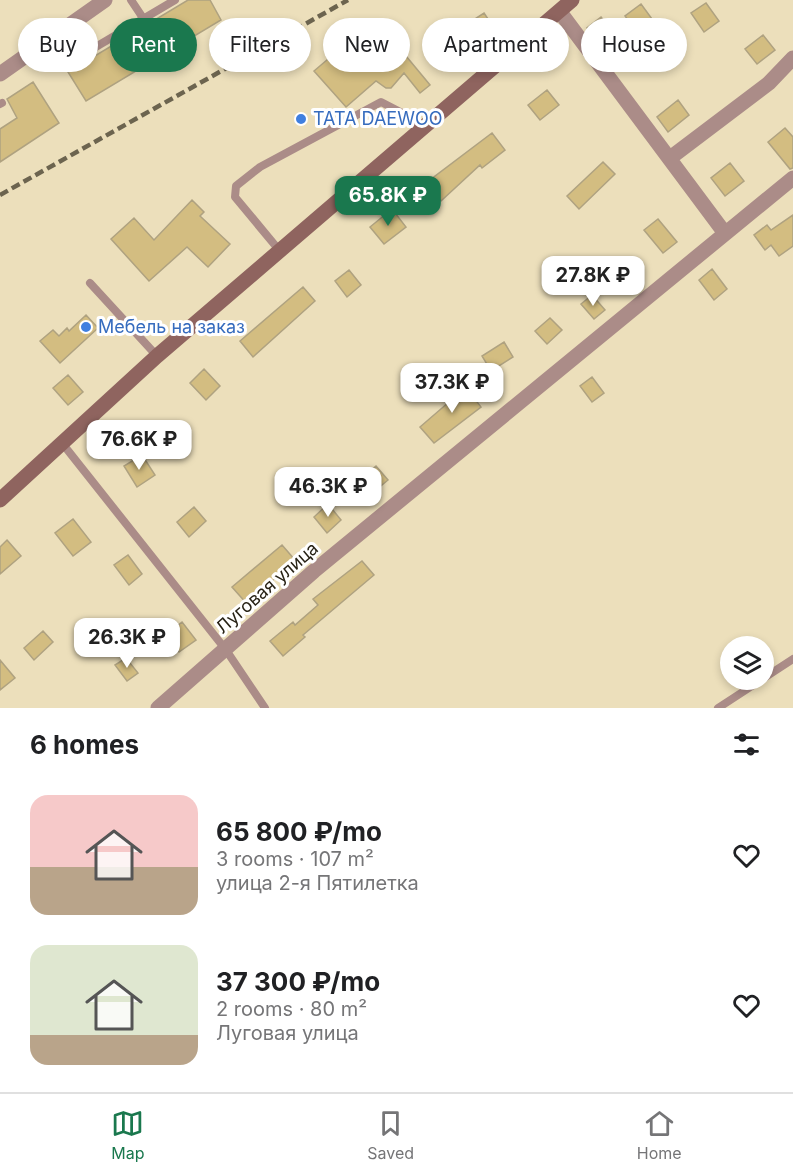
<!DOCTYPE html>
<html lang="en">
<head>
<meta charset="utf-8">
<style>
  body { margin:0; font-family:Inter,sans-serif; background:#f2f2f2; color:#202124; height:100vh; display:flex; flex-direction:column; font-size:22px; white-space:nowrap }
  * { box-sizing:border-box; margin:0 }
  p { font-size:20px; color:#757577 }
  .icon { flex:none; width:33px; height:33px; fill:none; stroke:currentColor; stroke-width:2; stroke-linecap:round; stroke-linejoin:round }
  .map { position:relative; height:708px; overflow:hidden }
  .panel { display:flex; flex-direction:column; background:#fff; flex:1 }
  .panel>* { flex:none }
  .banner { position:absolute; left:18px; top:18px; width:758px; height:54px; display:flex; gap:12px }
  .buttons { position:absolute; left:720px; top:636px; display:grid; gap:12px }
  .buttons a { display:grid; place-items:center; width:54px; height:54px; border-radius:50%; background:#fff; box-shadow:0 3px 9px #0003; font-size:30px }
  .price { position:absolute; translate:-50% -51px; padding:0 14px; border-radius:12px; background:#fff; color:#222; font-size:20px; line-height:39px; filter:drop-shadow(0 2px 3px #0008) }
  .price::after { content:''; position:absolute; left:50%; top:36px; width:18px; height:14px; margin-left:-9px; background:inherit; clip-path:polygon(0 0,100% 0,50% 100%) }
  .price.active { background:#1a784e; color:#fff }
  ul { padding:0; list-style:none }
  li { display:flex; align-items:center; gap:18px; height:150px; padding:0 30px }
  li span { display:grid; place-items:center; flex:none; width:168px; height:120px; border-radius:18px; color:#555 }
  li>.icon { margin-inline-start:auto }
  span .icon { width:72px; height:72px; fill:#fffc; stroke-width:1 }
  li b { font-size:26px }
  h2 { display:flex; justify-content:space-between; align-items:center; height:72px; padding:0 30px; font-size:26px }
  .tag { padding:0 21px; border-radius:27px; background:#fff; box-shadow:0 3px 9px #0003; font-size:21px; line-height:54px }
  .tag.active { background:#1a784e; color:#fff }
  .menu { display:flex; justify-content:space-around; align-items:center; height:84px; border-top:2px solid #e0e0e0; background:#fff; font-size:16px; color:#757577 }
  .menu a { display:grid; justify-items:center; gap:3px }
  .menu .active { color:#1a784e }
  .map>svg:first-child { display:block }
  .building { fill:#d3bd81; stroke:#afa280; stroke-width:1.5 }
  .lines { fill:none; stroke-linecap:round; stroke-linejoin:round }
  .lane { stroke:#ab8c88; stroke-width:8 }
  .street { stroke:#ab8c88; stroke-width:15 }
  .secondary { stroke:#8f645f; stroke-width:15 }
  .rail { stroke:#6c644f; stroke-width:4.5; stroke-dasharray:9 4.5; stroke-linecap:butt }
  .shop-dot { fill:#3f7fe0; stroke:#fff; stroke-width:2 }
  .labels { text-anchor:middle; stroke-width:6; stroke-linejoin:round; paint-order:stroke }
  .shop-label { font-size:18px; fill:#366cbe; stroke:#fff; text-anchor:start }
  .street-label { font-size:18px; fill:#272215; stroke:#fff }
</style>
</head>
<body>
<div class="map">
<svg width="793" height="708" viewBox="0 0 793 708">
  <rect width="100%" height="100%" fill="#ecdfbb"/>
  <path class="building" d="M 188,0 L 210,0 L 221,20 L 86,101 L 68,72 Z
    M 706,3 L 719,21 L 704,32 L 691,13 Z
    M 641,4 L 655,23 L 639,35 L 625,16 Z
    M 484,13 L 494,28 L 473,42 L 464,26 Z
    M 601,17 L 615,35 L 601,46 L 587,28 Z
    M 377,21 L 430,85 L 420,93 L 404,73 L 391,88 L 386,88 L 376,81 L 346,107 L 314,71 L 361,31 L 363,33 Z
    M 763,35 L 775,50 L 757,64 L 745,49 Z
    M 33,82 L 59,123 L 0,162 L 0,129 L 17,118 L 7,99 Z
    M 547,90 L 559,105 L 540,120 L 528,105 Z
    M 678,100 L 689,115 L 668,132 L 657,117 Z
    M 785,128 L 793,137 L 793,168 L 790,169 L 768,142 Z
    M 492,133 L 505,150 L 482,168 L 480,165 L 441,201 L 435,194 L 431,197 L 422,186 Z
    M 603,162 L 615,174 L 579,209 L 567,196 Z
    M 730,163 L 744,181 L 725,196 L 711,178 Z
    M 192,200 L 204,212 L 200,216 L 230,244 L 208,267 L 187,247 L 149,281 L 111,239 L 134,218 L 154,240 Z
    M 392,209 L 406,227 L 384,244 L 370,227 Z
    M 793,215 L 793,246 L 779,256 L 771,245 L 765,250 L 754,235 L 767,225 L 771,230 Z
    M 658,219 L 677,242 L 663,253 L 644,230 Z
    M 712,269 L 727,289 L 714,300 L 699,280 Z
    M 349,270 L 361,285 L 347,297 L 335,281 Z
    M 303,287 L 315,301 L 253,357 L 240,341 Z
    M 592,295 L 605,310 L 594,319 L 581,304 Z
    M 86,315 L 98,328 L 60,363 L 40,341 L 53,330 L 59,336 L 67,328 L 69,331 Z
    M 550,318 L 562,330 L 547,344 L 535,331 Z
    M 504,342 L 513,357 L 491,371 L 482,356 Z
    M 204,369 L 220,386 L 206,400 L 190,383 Z
    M 68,375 L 83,392 L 68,405 L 53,388 Z
    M 592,377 L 604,393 L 592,402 L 580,386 Z
    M 471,383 L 480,394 L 474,398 L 481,407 L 434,443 L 420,427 Z
    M 142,455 L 155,475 L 137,487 L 124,466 Z
    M 376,466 L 388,480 L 364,500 L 352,486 Z
    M 328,504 L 341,520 L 327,533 L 314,517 Z
    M 194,507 L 206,521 L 189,537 L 177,522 Z
    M 73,519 L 91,542 L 73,556 L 55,533 Z
    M 7,540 L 21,556 L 0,574 L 0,547 Z
    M 282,545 L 295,560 L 247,604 L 232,587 Z
    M 128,555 L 142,574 L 129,585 L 114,565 Z
    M 362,561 L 374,575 L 303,635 L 305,637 L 283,656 L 270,641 L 293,622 L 295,625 L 318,605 L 313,599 Z
    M 182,622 L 196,640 L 179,652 L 166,635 Z
    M 43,631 L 53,642 L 34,660 L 24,648 Z
    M 126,658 L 138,673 L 127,681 L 115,665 Z
    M 0,660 L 15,678 L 0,690 Z"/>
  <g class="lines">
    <path class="lane" d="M 131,0 L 143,18
      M 67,64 L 175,0
      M 0,104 L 2,103
      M 279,250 L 235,197 L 236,186 L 260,167 L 381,102 L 408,116 L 423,130
      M 90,283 L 157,356
      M 62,443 L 226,650 L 265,708
      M 764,678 L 793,659
      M 718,708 L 761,680"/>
    <path class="street" d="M 560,12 L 724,232
      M 0,74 L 105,0
      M 670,158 L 769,83 L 793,58
      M 158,708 L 314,571 L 793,178"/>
    <path class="secondary" d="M 0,500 L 157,356 L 572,0"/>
    <path class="rail" d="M 0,195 L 348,0"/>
  </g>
  <g class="shop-dot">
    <circle cx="301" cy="119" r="6"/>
    <circle cx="86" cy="327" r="6"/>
  </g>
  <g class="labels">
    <g class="shop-label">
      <text x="313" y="125">TATA DAEWOO</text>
      <text x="98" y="333">Мебель на заказ</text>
    </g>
    <g class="street-label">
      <text transform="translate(267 588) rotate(-41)" y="6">Луговая улица</text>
    </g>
  </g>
</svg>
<div class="buttons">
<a><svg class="icon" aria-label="layers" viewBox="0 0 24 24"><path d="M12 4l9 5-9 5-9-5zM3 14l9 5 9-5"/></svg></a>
</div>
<b class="price active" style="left:388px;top:227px">65.8K ₽</b>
<b class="price" style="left:593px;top:307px">27.8K ₽</b>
<b class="price" style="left:452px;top:414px">37.3K ₽</b>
<b class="price" style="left:139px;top:471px">76.6K ₽</b>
<b class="price" style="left:328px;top:518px">46.3K ₽</b>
<b class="price" style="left:127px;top:669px">26.3K ₽</b>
<div class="banner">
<a class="tag">Buy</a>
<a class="tag active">Rent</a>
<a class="tag">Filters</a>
<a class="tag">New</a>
<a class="tag">Apartment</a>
<a class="tag">House</a>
</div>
</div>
<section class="panel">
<h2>6 homes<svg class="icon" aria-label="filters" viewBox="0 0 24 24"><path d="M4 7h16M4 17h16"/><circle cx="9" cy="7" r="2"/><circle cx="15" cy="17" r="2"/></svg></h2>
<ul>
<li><span style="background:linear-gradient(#f6c9c9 60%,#b9a48a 0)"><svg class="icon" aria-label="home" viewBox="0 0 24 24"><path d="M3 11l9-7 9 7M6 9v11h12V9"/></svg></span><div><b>65 800 ₽/mo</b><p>3 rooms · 107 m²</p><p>улица 2-я Пятилетка</p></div><svg class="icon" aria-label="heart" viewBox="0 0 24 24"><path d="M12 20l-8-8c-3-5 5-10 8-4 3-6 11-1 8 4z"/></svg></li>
<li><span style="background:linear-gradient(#dfe7d0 75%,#b9a48a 0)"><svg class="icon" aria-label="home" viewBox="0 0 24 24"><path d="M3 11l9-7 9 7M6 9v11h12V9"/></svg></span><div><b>37 300 ₽/mo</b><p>2 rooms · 80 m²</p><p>Луговая улица</p></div><svg class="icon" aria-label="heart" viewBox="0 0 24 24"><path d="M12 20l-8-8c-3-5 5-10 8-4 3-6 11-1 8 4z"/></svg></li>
</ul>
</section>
<nav class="menu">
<a class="active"><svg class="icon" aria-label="map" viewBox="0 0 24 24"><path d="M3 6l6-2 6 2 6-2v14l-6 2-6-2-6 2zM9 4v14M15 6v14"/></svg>Map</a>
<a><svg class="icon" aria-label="saved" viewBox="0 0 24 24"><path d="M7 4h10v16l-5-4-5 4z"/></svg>Saved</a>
<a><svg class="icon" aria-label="home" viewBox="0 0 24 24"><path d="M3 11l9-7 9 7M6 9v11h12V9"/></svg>Home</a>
</nav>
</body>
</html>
